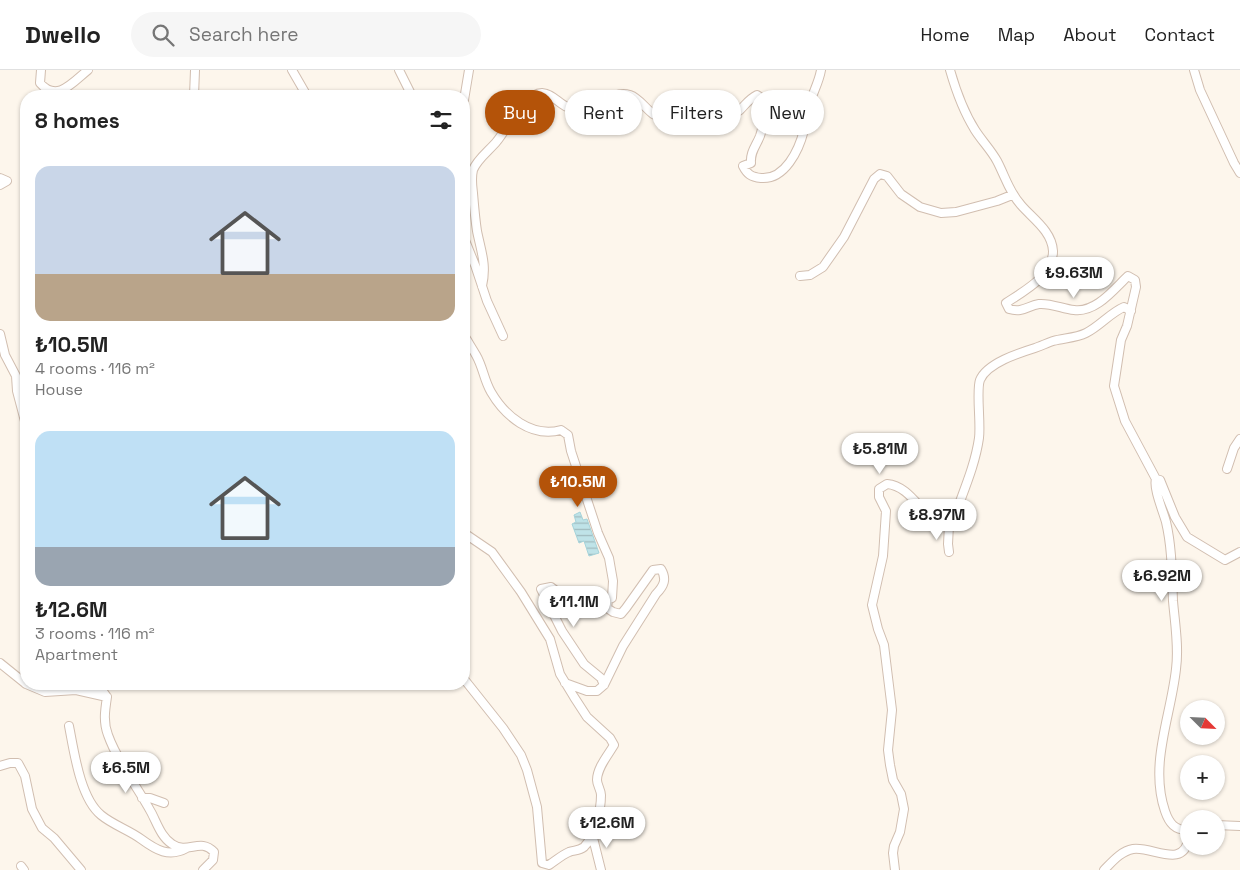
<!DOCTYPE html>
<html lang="en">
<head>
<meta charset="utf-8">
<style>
  body { margin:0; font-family:"Space Grotesk",sans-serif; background:#f6f6f6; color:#222; height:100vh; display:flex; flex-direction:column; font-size:19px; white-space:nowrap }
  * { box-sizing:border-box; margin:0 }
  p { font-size:16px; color:#767676 }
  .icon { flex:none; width:28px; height:28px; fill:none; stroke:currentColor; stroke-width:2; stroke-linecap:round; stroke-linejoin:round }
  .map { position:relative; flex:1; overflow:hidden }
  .sheet { position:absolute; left:20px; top:20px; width:450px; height:600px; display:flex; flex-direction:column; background:#fff; border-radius:20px; box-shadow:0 1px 4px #0004 }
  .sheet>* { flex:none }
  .hud { position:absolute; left:485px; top:20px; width:475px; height:45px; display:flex; gap:10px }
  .needle { width:32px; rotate:114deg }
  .controls { position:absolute; left:1180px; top:630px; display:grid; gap:10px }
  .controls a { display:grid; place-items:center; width:45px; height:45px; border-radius:50%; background:#fff; box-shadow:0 1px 4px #0004; font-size:25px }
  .price { position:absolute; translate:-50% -42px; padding:0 11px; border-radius:18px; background:#fff; color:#222; font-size:16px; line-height:32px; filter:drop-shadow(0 1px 2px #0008) }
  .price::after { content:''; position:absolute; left:50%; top:30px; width:15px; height:11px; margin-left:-8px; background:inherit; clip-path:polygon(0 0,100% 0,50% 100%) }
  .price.current { background:#b45309; color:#fff }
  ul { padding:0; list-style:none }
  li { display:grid; align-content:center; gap:10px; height:265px; padding:0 15px }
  li span { display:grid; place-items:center; height:155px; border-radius:15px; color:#555 }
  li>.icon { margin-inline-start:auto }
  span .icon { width:90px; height:90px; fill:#fffc; stroke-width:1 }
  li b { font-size:21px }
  h2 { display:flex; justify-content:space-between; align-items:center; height:60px; padding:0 15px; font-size:21px }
  .pill { padding:0 18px; border-radius:22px; background:#fff; box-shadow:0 1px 4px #0004; font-size:18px; line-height:45px }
  .pill.current { background:#b45309; color:#fff }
  header { display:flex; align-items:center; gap:30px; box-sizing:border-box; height:70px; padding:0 25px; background:#fff; border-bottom:1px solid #e0e0e0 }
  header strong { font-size:24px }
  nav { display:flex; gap:28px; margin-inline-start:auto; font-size:18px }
  .search { width:350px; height:45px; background:#f6f6f6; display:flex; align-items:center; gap:12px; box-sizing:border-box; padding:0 18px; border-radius:28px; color:#767676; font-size:19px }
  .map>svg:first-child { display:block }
  .water { fill:url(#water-rules); stroke:#a5d3da }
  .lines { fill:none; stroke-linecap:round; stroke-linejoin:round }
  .minor-casing { stroke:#d1beb0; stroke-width:10 }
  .minor { stroke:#fff; stroke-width:8 }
</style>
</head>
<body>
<header>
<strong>Dwello</strong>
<div class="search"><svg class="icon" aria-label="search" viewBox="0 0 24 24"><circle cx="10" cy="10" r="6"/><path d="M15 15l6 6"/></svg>Search here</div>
<nav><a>Home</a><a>Map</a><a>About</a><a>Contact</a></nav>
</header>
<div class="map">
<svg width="1240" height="800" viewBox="0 0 1240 800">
  <defs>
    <pattern id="water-rules" width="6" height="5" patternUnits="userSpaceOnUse" patternTransform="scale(1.25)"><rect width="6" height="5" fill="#bfe3e8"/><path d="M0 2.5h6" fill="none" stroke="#a0bbbe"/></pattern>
  </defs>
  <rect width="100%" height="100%" fill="#fdf6ec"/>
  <path class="water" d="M 580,442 L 583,450 L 587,449 L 599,483 L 589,486 L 584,471 L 579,473 L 572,454 L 576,452 L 574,445 Z"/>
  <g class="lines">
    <g class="minor-casing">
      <path id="minor" d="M 41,0 L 40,13 C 57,33 73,12 88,0
        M 292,0 L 307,26
        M 399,0 L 412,26
        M 950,0 C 956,21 963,41 975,60 C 982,71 991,80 997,91 C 1005,106 1009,122 1021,135 C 1032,148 1052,161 1053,181 C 1053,206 1024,221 1006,233 L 1009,239 C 1023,243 1027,236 1039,234 C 1051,233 1063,239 1074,240 C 1096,243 1114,219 1128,206 L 1135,210 L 1136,217 L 1127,256 L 1121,270 L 1114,316 L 1125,351 L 1156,409
        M 1194,0 L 1200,20 L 1234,93 L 1240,103
        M 194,26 L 195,0
        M 464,30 L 469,0
        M 0,108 L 7,111 L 0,115
        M 464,168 L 475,195 L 487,231 L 503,266
        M 800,206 L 810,205 L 823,197 L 844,167 L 874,109 L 880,104 L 887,106 L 901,124 L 920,137 L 941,143 L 956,142 L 997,131 L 1012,125
        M 482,216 C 487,195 481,181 477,161 C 475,148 474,135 473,123 C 472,115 471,108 473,100 C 477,89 490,80 497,71 C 507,59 525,23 542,23 C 557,24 561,42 583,39 C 599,37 612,20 630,25 C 639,28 645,38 653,44 C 670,54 690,54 708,52 C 719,51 731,47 740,40 C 746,34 749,29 757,25 L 763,29 C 764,41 764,55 760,66 C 756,76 750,82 751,93 L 743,96 C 747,104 751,107 761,108 C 785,110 799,80 804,60 C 806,51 807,42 810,33 C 813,22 819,12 821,0
        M 0,264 L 5,285 L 16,306 L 17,321 L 26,355
        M 464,265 C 468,272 472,278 476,285 C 483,297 484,310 491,322 C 505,346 531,368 561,360 L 568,365 L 571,381 L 598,463 L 609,488 L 613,511 L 612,528 L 608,530 L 607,538 L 613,542 L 621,544 L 626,538 L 653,500 L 661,499 C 667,509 664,516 656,524 L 623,576 L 604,615 L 597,621 L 587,621 L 565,613
        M 1227,399 L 1234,378 L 1240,369
        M 949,455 L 948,474 L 949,482
        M 464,463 L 492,482 L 521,522 L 550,569 L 560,604 L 574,627 L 587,647 L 610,668 L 614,675 C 608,685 597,698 597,710 C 597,715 601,720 601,725 C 601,740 595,766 584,777 C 579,781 574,780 569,782 C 562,785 555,791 549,795 L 542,793 L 537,737 L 527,700 L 521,685 L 503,658 L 464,609
        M 0,593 L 26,614
        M 26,614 L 45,622 L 76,620 L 107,627
        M 89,614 L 102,620 L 107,627 C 105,640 103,652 108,665 C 118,693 137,716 151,742 C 157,753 161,767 172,774 C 188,785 200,767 214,782 L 213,790 L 203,800
        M 604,615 L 601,608 L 584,594 L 562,561 L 541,519 L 551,517 C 572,534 581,540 608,530
        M 69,656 C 74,681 80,728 101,745 C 113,755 129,760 141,769 C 156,780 169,788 187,778
        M 0,696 L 10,693 L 18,693 L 25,706 L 32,739 L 42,758 L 54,768 L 81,800
        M 142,728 L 150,728 L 164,733
        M 1216,755 L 1240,756
        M 1189,760 C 1175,761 1169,753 1165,741 C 1149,694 1171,646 1176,599 C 1179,577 1175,554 1173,531 C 1172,505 1172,477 1166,452 C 1163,441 1153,418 1156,409 L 1160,410 L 1175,447 L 1187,467 L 1225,490 L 1240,482
        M 592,764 L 601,800
        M 21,796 L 24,800
        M 895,800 L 893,783 L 894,776 L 900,762 L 904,739 L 901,724 L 893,710 L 890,695 L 888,680 L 892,640 L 884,575 L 878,559 L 872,535 L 883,486 L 886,441 L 879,427 L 879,419 L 887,414 C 913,416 923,451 947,457 L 954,448 C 963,422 975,396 979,368 C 981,353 976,320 980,310 C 987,293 1019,283 1035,278 C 1041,276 1047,273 1053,271 C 1064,268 1076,268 1086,263 C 1100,256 1110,243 1124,237 L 1131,241
        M 1104,800 C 1112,792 1121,781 1133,779 C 1153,776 1183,800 1189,768"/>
    </g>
    <use href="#minor" class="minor"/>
  </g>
</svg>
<div class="controls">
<a><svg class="needle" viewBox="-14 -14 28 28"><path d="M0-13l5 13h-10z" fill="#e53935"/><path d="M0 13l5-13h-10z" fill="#767676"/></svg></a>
<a>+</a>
<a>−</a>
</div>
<b class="price" style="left:1074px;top:229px">₺9.63M</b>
<b class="price" style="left:880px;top:405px">₺5.81M</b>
<b class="price current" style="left:578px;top:438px">₺10.5M</b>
<b class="price" style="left:937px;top:471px">₺8.97M</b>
<b class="price" style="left:1162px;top:532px">₺6.92M</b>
<b class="price" style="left:574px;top:558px">₺11.1M</b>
<b class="price" style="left:126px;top:724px">₺6.5M</b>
<b class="price" style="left:607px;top:779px">₺12.6M</b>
<div class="hud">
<a class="pill current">Buy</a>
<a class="pill">Rent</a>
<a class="pill">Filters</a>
<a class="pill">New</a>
</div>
<section class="sheet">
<h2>8 homes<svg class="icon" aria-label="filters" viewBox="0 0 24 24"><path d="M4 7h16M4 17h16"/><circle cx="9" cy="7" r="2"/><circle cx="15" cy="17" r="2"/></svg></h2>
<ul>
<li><span style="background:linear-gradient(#c9d6e8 70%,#b9a48a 0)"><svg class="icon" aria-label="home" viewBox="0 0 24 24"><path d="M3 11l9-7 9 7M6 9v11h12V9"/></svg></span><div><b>₺10.5M</b><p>4 rooms · 116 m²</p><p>House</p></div></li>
<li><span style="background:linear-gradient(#bfe0f5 75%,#9aa5b1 0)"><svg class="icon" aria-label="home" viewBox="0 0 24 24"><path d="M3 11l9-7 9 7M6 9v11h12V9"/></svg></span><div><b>₺12.6M</b><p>3 rooms · 116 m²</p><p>Apartment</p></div></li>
</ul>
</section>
</div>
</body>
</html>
